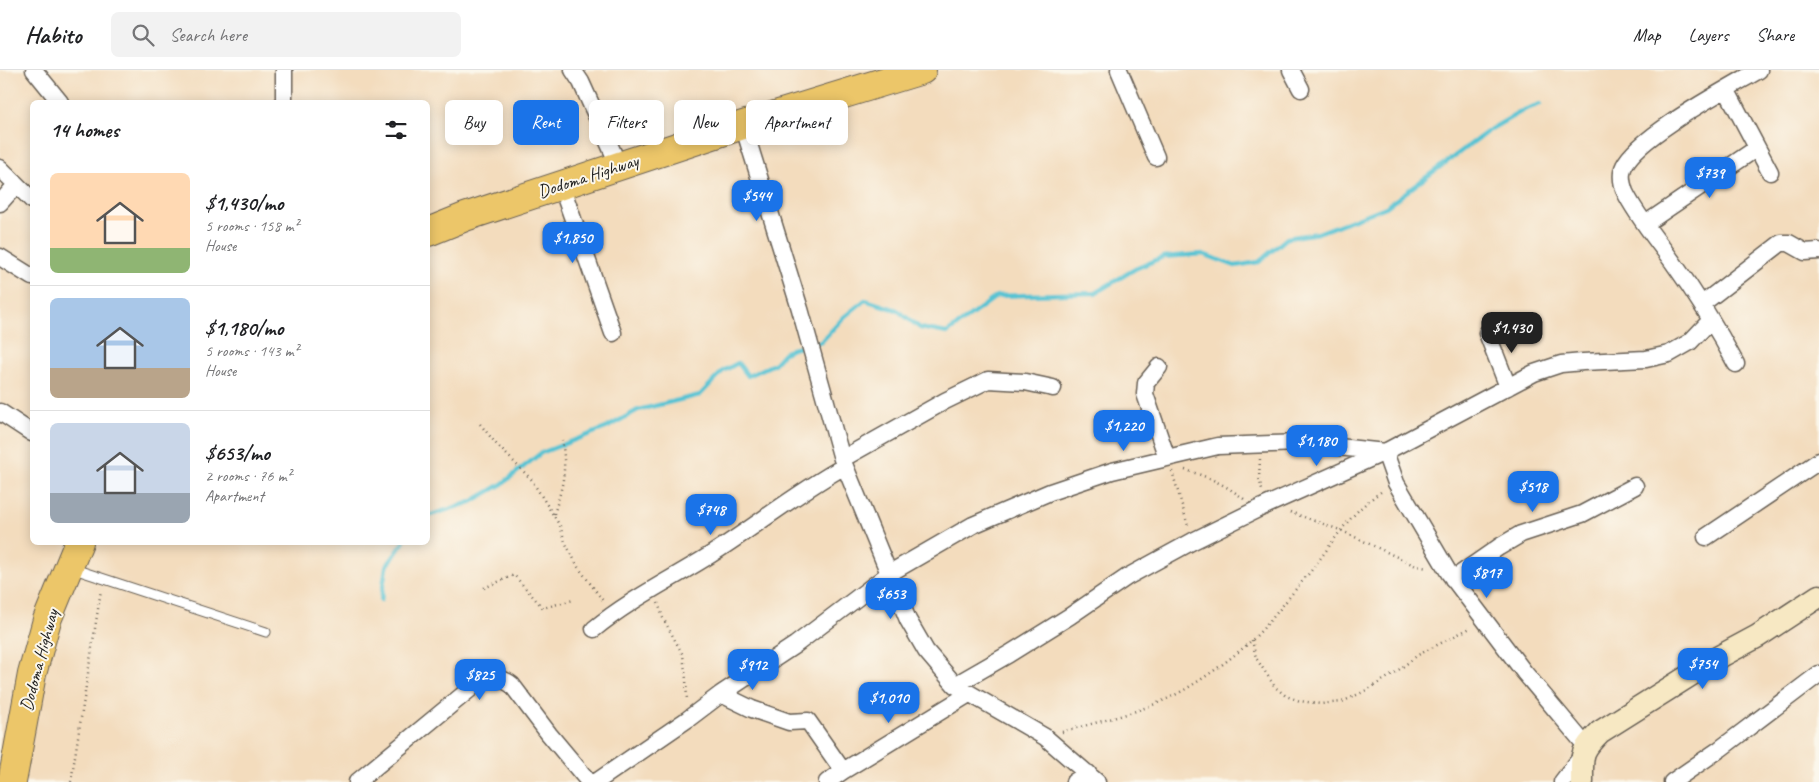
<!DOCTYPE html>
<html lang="en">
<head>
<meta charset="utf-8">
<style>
  body { margin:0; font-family:Caveat,sans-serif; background:#f2f2f2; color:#202124; height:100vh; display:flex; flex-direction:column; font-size:19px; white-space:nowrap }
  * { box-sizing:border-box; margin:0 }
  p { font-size:16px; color:#757577 }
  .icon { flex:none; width:28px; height:28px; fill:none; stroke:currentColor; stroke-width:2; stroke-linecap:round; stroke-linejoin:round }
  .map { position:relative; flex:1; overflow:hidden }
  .sheet { position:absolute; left:30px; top:30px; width:400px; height:445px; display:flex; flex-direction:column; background:#fff; border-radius:8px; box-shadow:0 2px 12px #0003 }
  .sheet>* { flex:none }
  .banner { position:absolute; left:445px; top:30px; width:475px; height:45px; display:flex; gap:10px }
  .price { position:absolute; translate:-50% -42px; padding:0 11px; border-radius:10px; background:#1a73e8; color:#fff; font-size:16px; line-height:32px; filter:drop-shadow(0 1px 2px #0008) }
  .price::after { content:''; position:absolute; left:50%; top:30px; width:15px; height:11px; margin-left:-8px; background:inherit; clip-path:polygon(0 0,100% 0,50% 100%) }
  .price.on { background:#222; color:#fff }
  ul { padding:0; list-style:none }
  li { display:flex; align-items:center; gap:15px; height:125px; padding:0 20px }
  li+li { border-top:1px solid #e0e0e0 }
  li span { display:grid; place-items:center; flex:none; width:140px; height:100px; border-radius:8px; color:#555 }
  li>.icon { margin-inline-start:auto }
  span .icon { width:60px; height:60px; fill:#fffc; stroke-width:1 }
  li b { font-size:21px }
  h2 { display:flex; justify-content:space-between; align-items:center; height:60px; padding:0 20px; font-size:21px }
  .tag { padding:0 18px; border-radius:8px; background:#fff; box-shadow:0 2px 12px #0003; font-size:18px; line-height:45px }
  .tag.on { background:#1a73e8; color:#fff }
  header { display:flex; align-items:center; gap:30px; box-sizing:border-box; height:70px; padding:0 25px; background:#fff; border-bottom:1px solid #e0e0e0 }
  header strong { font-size:24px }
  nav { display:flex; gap:28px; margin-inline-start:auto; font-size:18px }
  .search { width:350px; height:45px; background:#f2f2f2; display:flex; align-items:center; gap:12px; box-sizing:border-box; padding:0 18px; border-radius:8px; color:#757577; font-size:19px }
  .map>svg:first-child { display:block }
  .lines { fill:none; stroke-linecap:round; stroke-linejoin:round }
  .stream { stroke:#58c3d3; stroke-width:4.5 }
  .lane-casing { stroke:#675f54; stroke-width:11 }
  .street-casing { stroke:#675f54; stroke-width:19 }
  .secondary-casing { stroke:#675f54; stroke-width:25 }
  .highway-casing { stroke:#675f54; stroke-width:30 }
  .path { stroke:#675f54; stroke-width:2.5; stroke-dasharray:1 4; stroke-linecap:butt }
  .lane { stroke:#fff; stroke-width:9 }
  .street { stroke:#fff; stroke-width:16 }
  .secondary { stroke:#f7e8c3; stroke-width:22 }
  .highway { stroke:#ecc669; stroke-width:28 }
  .labels { text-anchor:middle; stroke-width:4; stroke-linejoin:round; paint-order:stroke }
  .street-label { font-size:18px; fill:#1c1c1c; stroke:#fbf7ec }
</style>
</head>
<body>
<header>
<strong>Habito</strong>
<div class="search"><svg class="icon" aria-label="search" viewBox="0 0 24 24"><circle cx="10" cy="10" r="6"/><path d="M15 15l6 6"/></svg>Search here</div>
<nav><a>Map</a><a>Layers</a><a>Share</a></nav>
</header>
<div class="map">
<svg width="1819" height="712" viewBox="0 0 1819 712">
  <rect width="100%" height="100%" fill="#fbf7ec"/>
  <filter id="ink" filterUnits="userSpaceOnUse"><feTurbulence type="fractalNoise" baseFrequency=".02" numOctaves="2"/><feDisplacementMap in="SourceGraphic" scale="10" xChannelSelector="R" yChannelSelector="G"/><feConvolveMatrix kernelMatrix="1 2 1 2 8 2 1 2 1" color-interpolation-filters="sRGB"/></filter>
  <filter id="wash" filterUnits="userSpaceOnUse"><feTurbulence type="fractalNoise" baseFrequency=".0096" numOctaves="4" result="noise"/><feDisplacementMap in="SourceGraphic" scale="20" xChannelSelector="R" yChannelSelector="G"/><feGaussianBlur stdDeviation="1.12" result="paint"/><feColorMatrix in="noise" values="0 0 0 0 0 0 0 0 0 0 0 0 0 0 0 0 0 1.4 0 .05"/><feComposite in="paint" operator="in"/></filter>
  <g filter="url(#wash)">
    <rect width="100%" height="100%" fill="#f3dcbd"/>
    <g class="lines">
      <path class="stream" d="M 428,446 L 471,432 L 502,414 L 541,383 L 606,358 L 638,340 L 700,325 L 723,301 L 738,293 L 748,306 L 774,294 L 784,283 L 792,279 L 821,272 L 844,247 L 865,230 L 897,240 L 920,258 L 947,263 L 997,226 L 1095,223 L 1135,199 L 1163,187 L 1203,184 L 1235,196 L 1259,192 L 1287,168 L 1318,163 L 1386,137 L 1491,59 L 1524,40 L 1540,34
        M 381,530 L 386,497 L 404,472"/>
    </g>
  </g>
  <g filter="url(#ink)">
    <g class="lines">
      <g class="lane-casing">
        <path id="lane" d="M 71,498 L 266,562"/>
      </g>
      <g class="street-casing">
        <path id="street" d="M 34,0 L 60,32
          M 284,0 L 284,32
          M 573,0 L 581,12 L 619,96
          M 1119,0 L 1156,87
          M 1291,0 L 1301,19
          M 1726,19 L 1770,102
          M 743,55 L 800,239 L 842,389 L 908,550 L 926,581 L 955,615 L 1045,667 L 1097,712
          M 0,98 L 32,130
          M 561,115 L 613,263
          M 0,133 L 16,115
          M 1645,154 L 1757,78
          M 0,187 L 32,207
          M 1702,234 L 1781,173 L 1789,173 L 1805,182 L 1819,181
          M 1487,263 L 1508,317
          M 1736,294 C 1717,258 1696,224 1672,191 C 1657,170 1636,145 1625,122 C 1622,114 1620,104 1624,96 C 1638,66 1727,19 1759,0
          M 1159,297 L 1146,313 L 1145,324 L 1167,388
          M 0,342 L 32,363
          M 842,389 L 945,331 L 988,310 L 1025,312 L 1053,318
          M 1706,467 L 1819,391
          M 1453,509 L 1499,477 L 1521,464 L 1582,444 L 1635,416
          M 594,559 C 629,530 672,509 710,485 C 756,456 798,422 845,396
          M 955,615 L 1009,584 L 1070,546 L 1127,507 L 1193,471 L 1258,439 L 1385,382 L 1534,303 L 1561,294 L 1583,292 L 1646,289 L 1669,284 L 1690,272 L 1711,250
          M 721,624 L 752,639 L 789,652 L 808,651 L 843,701
          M 357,712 L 481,610 C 494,608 502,607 512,615 L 549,664 L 589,712
          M 596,712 L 688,649 L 721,624 L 795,575 L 890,503 L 973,455 L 1050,422 L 1112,401 L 1218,376 L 1301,373 L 1385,382 L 1396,413 L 1449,503 L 1524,602 L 1586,676
          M 827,712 L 843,701 L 969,624
          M 1074,712 L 1088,703
          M 1562,712 L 1582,686
          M 1672,712 L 1720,679 L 1819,604"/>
      </g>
      <g class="secondary-casing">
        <path id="secondary" d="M 1582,712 C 1582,684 1580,682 1600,662 L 1719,587 L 1758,566 L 1819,526"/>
      </g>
      <g class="highway-casing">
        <path id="highway" d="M 428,162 L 465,147 L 743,55 L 922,0
          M 12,712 L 32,604 L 47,550 L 79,472"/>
      </g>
      <path class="path" d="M 480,354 L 497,375 L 531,409 L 560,456 L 565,472 L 578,497 L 604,532
        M 1260,389 L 1259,408 L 1262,420
        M 1185,400 C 1207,406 1226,415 1244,429
        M 1172,401 L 1188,456
        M 1290,442 L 1340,460 L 1416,496 L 1428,498
        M 554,444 C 563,415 567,401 562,370
        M 484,518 L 514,505 L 543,538 L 573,530
        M 658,533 L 663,548 L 683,585 L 686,609 L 687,631
        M 1252,570 L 1256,588 L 1275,617 L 1286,626 L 1300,631 L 1321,634 L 1342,632 L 1363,622 L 1392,605 L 1418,585 L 1472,557
        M 1062,662 C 1097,652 1138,643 1171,627 C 1197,614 1229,591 1251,571 C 1271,552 1288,528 1306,507 C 1333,475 1346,444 1384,420
        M 71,712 L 101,520"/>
      <use href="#lane" class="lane"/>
      <use href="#street" class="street"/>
      <use href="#secondary" class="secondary"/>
      <use href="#highway" class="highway"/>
    </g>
  </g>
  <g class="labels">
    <g class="street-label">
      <text transform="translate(588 106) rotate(-18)" y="6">Dodoma Highway</text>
      <text transform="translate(39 590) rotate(-75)" y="6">Dodoma Highway</text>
    </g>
  </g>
</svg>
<b class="price" style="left:1710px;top:129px">$739</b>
<b class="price" style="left:757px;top:152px">$544</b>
<b class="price" style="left:573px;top:194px">$1,850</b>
<b class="price on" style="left:1512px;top:284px">$1,430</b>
<b class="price" style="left:1124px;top:382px">$1,220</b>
<b class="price" style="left:1317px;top:397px">$1,180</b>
<b class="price" style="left:1533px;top:443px">$518</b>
<b class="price" style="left:711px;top:466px">$748</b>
<b class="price" style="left:1487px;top:529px">$817</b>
<b class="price" style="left:891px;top:550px">$653</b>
<b class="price" style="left:1703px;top:620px">$754</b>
<b class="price" style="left:753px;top:621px">$912</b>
<b class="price" style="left:480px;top:631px">$825</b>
<b class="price" style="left:889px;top:654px">$1,010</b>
<div class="banner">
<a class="tag">Buy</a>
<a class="tag on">Rent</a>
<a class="tag">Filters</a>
<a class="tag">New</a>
<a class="tag">Apartment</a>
</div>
<section class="sheet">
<h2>14 homes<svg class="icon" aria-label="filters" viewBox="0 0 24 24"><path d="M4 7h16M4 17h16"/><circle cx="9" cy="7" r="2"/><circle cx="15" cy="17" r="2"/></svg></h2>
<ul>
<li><span style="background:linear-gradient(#ffd9b3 75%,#8fb573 0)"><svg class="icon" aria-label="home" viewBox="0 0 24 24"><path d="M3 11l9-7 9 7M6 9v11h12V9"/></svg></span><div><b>$1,430/mo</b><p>5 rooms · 158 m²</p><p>House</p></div></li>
<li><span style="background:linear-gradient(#a9c7e8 70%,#b9a48a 0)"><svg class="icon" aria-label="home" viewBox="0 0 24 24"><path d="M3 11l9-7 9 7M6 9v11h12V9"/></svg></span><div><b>$1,180/mo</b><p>5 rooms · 143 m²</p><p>House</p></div></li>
<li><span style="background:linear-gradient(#c9d6e8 70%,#9aa5b1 0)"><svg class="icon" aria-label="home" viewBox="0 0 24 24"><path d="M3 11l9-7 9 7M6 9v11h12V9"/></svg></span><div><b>$653/mo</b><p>2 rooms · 76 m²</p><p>Apartment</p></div></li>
</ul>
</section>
</div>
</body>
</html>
